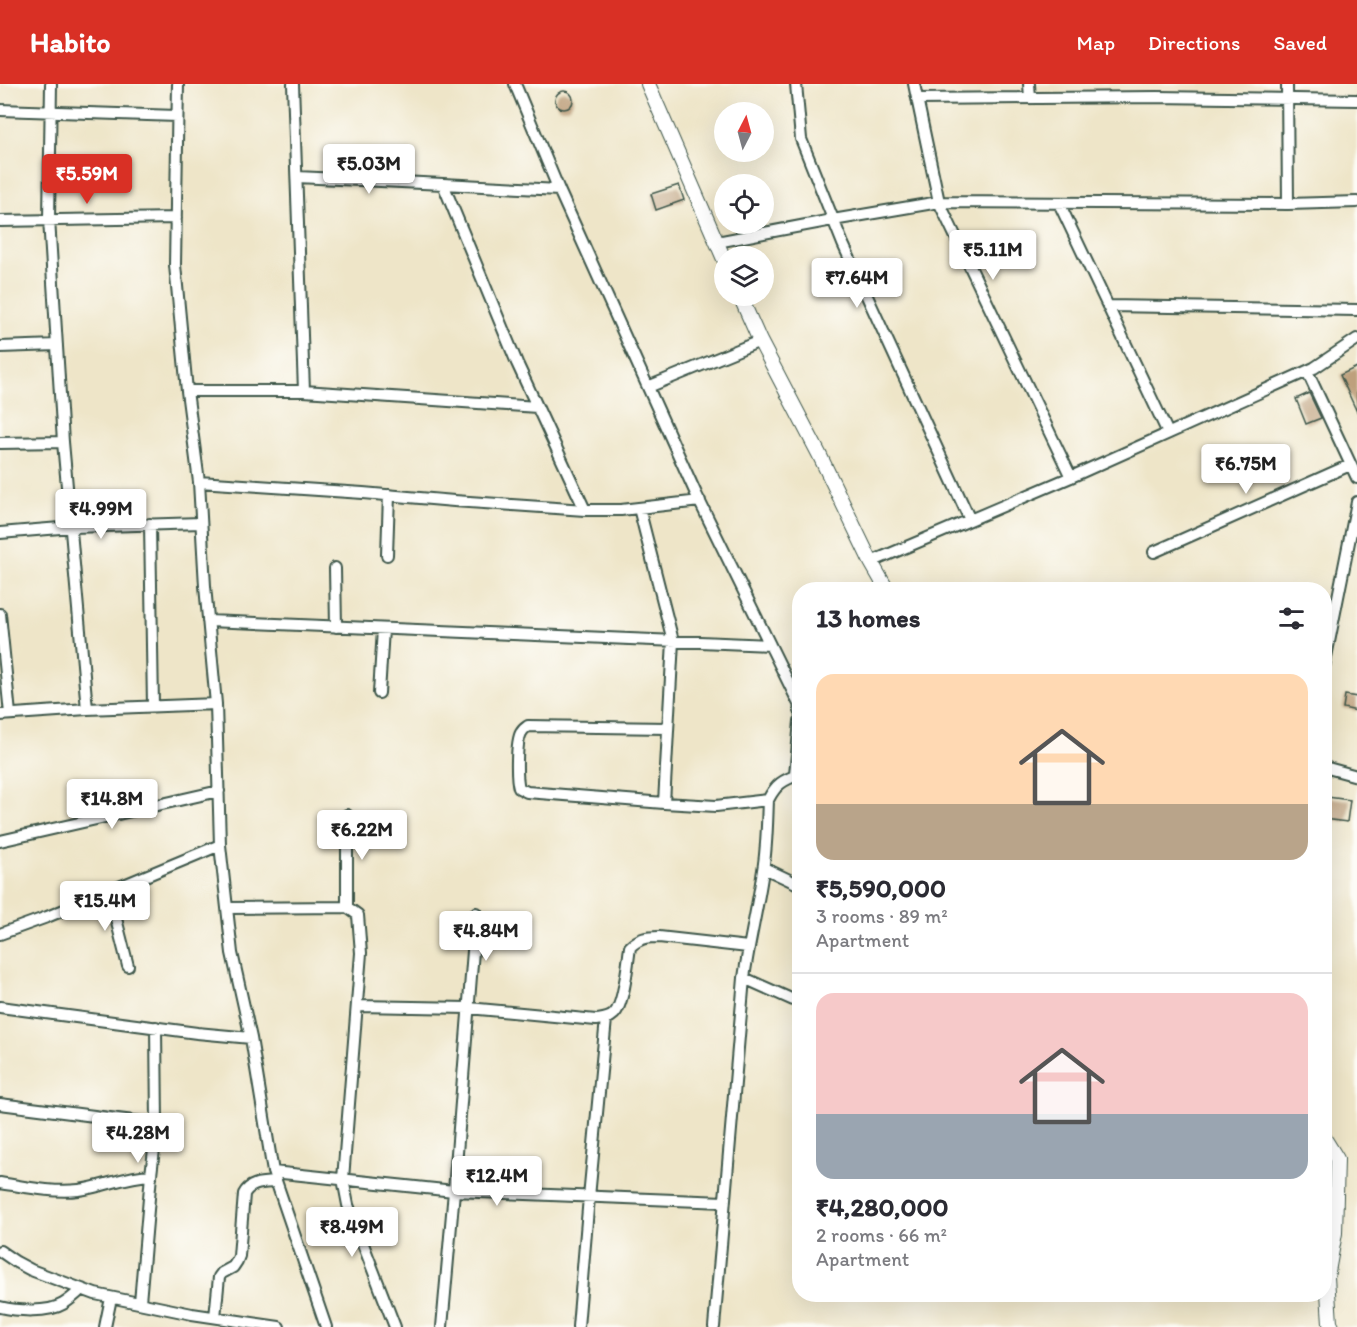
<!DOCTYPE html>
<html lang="en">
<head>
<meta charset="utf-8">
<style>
  body { margin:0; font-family:Itim,sans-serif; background:#f7f7f7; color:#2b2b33; height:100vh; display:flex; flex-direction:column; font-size:22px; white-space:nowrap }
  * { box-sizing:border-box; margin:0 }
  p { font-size:20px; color:#7c7c81 }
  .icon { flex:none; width:33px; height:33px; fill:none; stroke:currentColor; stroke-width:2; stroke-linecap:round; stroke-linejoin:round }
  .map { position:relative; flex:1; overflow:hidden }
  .drawer { position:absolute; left:792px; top:498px; width:540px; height:720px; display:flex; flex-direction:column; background:#fff; border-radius:24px; box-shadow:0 6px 24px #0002 }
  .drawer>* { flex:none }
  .needle { width:39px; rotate:6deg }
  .tools { position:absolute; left:714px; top:18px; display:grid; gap:12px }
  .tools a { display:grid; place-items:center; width:60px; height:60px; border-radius:50%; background:#fff; box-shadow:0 6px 24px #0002; font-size:30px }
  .price { position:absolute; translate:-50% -51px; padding:0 14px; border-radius:6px; background:#fff; color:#222; font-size:20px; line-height:39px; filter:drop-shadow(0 2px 3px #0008) }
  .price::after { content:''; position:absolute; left:50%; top:36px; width:18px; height:14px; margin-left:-9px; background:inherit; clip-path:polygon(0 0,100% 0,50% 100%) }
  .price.selected { background:#d93025; color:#fff }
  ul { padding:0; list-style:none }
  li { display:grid; align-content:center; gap:12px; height:318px; padding:0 24px }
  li+li { border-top:2px solid #e1e1e2 }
  li span { display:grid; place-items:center; height:186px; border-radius:18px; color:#555 }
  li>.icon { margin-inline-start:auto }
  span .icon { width:108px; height:108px; fill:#fffc; stroke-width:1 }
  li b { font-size:26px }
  h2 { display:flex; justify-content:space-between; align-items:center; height:72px; padding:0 24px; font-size:26px }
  header { display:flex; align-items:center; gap:36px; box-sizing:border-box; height:84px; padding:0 30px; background:#d93025; color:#fff }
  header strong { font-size:28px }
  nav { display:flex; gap:33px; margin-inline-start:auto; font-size:21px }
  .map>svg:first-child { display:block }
  .building { fill:#bea07d }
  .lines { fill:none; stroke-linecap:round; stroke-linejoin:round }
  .minor-casing { stroke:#3e564a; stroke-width:14 }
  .tertiary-casing { stroke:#3e564a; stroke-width:16 }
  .minor { stroke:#fff; stroke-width:10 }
  .tertiary { stroke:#fff; stroke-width:14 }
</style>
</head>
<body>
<header>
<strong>Habito</strong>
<nav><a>Map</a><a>Directions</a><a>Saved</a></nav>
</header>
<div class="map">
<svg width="1357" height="1243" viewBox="0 0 1357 1243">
  <rect width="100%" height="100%" fill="#fdfcf7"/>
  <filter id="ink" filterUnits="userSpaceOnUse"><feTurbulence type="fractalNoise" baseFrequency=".0167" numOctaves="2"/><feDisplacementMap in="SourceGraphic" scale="12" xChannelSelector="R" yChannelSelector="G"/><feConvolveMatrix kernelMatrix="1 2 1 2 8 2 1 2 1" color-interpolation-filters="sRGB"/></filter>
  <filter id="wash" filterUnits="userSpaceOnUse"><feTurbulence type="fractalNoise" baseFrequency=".008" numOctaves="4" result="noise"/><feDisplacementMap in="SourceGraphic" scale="24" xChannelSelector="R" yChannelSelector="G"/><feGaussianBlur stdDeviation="1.35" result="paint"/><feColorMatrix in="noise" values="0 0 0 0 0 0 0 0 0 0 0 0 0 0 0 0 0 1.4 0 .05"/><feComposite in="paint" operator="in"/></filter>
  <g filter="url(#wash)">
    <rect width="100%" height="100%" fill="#eee5c8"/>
    <g id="blocks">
      <path class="building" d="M555 16a9 9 0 1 1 18 0a9 9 0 1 1-18 0Z
        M 679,101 L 684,116 L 656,126 L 651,110 Z
        M 1357,283 L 1357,328 L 1340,291 Z
        M 1309,309 L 1321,334 L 1306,340 L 1296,315 Z
        M 1345,611 L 1357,613 L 1357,627 L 1343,624 Z
        M 1327,713 L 1350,716 L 1347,738 L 1324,735 Z"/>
    </g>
  </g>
  <g filter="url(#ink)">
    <use href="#blocks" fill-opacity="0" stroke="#3e564a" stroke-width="1.5"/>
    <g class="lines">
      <g class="minor-casing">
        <path id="minor" d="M 51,0 L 49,135 L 63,358 L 87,625
          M 178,0 L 175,181 L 187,307 L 199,398 L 205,502 L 216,620 L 220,761 L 232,869 L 251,954 L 273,1088 L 326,1243
          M 293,0 L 304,307
          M 515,0 L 559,106 L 697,412 L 799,620 L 800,627
          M 796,0 L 801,55 L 843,160 L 970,436
          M 914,0 L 939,118 L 1071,393
          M 1029,0 L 1030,14
          M 1287,0 L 1288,120
          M 917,15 L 1157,13 L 1357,16
          M 0,26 L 177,32
          M 297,93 L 443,100
          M 559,106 L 443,100 L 517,279 L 585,426
          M 1059,119 L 1168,349
          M 0,137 L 176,134
          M 717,158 L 827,137 L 939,118 L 1288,120 L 1357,118
          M 1108,222 L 1357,226
          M 0,263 L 57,261
          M 1307,287 L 1357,394
          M 648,303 L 760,257
          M 187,307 L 304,307 L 537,323
          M 0,359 L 63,358
          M 199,398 L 363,409 L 454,417 L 585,426 L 621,426 L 700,417
          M 639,424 L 673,557 L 664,719 L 527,708 L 519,704 C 516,694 516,658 521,649 C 523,645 525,644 528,642 L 668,644
          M 150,440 L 153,622
          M 0,449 L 72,443 L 201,439
          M 1154,468 L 1350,381
          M 387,471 L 389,411
          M 871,478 L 1071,393 L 1314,284 L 1357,255
          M 335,484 L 336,543
          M 0,530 L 10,630
          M 208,537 L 770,561
          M 1324,583 L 1357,418
          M 379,609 L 383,545
          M 0,631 L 87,625 L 216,620
          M 1324,683 L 1357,692
          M 795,691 L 800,637
          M 664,719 L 716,722 L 768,716
          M 347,731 L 347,823
          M 0,757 L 219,707
          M 764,784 L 800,801
          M 109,807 L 128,882
          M 227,824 L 347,823 L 358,831 L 361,869 L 343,1095 L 348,1121 L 395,1243
          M 0,850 L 47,833 L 220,761
          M 744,894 L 800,919
          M 357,922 L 468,924 L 596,936 C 603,935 609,935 614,930 C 624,921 628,877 630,863 C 639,854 647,853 659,853 L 748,863
          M 0,923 L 197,949 L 251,954
          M 0,1020 L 157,1040
          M 273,1088 L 454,1107 L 724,1118
          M 0,1099 C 26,1103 53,1109 79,1106 C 103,1103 125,1092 151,1091
          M 0,1167 L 16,1178 L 31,1186 L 95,1210 L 192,1230 L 279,1243
          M 140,1218 L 151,1091 L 157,1040 L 156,943
          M 0,1223 C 17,1227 48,1229 63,1220 C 70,1216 76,1210 82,1205
          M 215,1233 L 219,1193 L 222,1189 L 233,1183 L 237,1177 L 239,1172 L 244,1110 C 250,1098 264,1099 276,1098
          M 105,1243 L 111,1214
          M 442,1243 L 454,1107 L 476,829
          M 578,1243 L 589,1113 L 606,935
          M 714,1243 L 744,894 C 749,858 758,822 763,786 C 767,763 767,739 768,716 C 776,700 783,696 800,690"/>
      </g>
      <g class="tertiary-casing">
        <path id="tertiary" d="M 648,0 L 724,175
          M 740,212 L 760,257 L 819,370 L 871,478 L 887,506
          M 1324,1054 L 1337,1075 L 1335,1149 L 1327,1193 L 1330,1239 L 1332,1243"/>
      </g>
      <use href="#minor" class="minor"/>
      <use href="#tertiary" class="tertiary"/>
    </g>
  </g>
</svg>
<div class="tools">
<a><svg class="needle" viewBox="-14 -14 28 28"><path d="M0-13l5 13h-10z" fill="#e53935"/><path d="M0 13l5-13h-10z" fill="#7c7c81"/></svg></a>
<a><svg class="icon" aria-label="locate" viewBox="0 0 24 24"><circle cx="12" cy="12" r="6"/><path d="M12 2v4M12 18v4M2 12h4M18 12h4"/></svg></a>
<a><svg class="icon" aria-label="layers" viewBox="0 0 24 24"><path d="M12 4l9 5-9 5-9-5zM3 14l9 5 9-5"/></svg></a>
</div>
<b class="price" style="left:369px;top:111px">₹5.03M</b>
<b class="price selected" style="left:87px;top:121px">₹5.59M</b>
<b class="price" style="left:993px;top:197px">₹5.11M</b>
<b class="price" style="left:857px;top:225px">₹7.64M</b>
<b class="price" style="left:1246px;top:411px">₹6.75M</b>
<b class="price" style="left:101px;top:456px">₹4.99M</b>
<b class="price" style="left:112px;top:746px">₹14.8M</b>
<b class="price" style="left:362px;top:777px">₹6.22M</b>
<b class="price" style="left:105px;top:848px">₹15.4M</b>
<b class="price" style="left:486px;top:878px">₹4.84M</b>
<b class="price" style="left:138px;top:1080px">₹4.28M</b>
<b class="price" style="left:497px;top:1123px">₹12.4M</b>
<b class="price" style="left:352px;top:1174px">₹8.49M</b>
<section class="drawer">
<h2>13 homes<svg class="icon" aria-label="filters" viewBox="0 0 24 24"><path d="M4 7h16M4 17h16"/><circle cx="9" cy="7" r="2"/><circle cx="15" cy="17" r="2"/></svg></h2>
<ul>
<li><span style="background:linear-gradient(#ffd9b3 70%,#b9a48a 0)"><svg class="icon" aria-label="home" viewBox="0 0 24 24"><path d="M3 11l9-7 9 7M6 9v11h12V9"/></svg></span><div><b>₹5,590,000</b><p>3 rooms · 89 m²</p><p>Apartment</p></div></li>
<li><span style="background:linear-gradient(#f6c9c9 65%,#9aa5b1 0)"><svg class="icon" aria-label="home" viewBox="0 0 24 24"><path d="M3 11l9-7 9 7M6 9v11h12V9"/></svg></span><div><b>₹4,280,000</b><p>2 rooms · 66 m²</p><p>Apartment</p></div></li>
</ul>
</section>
</div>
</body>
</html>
